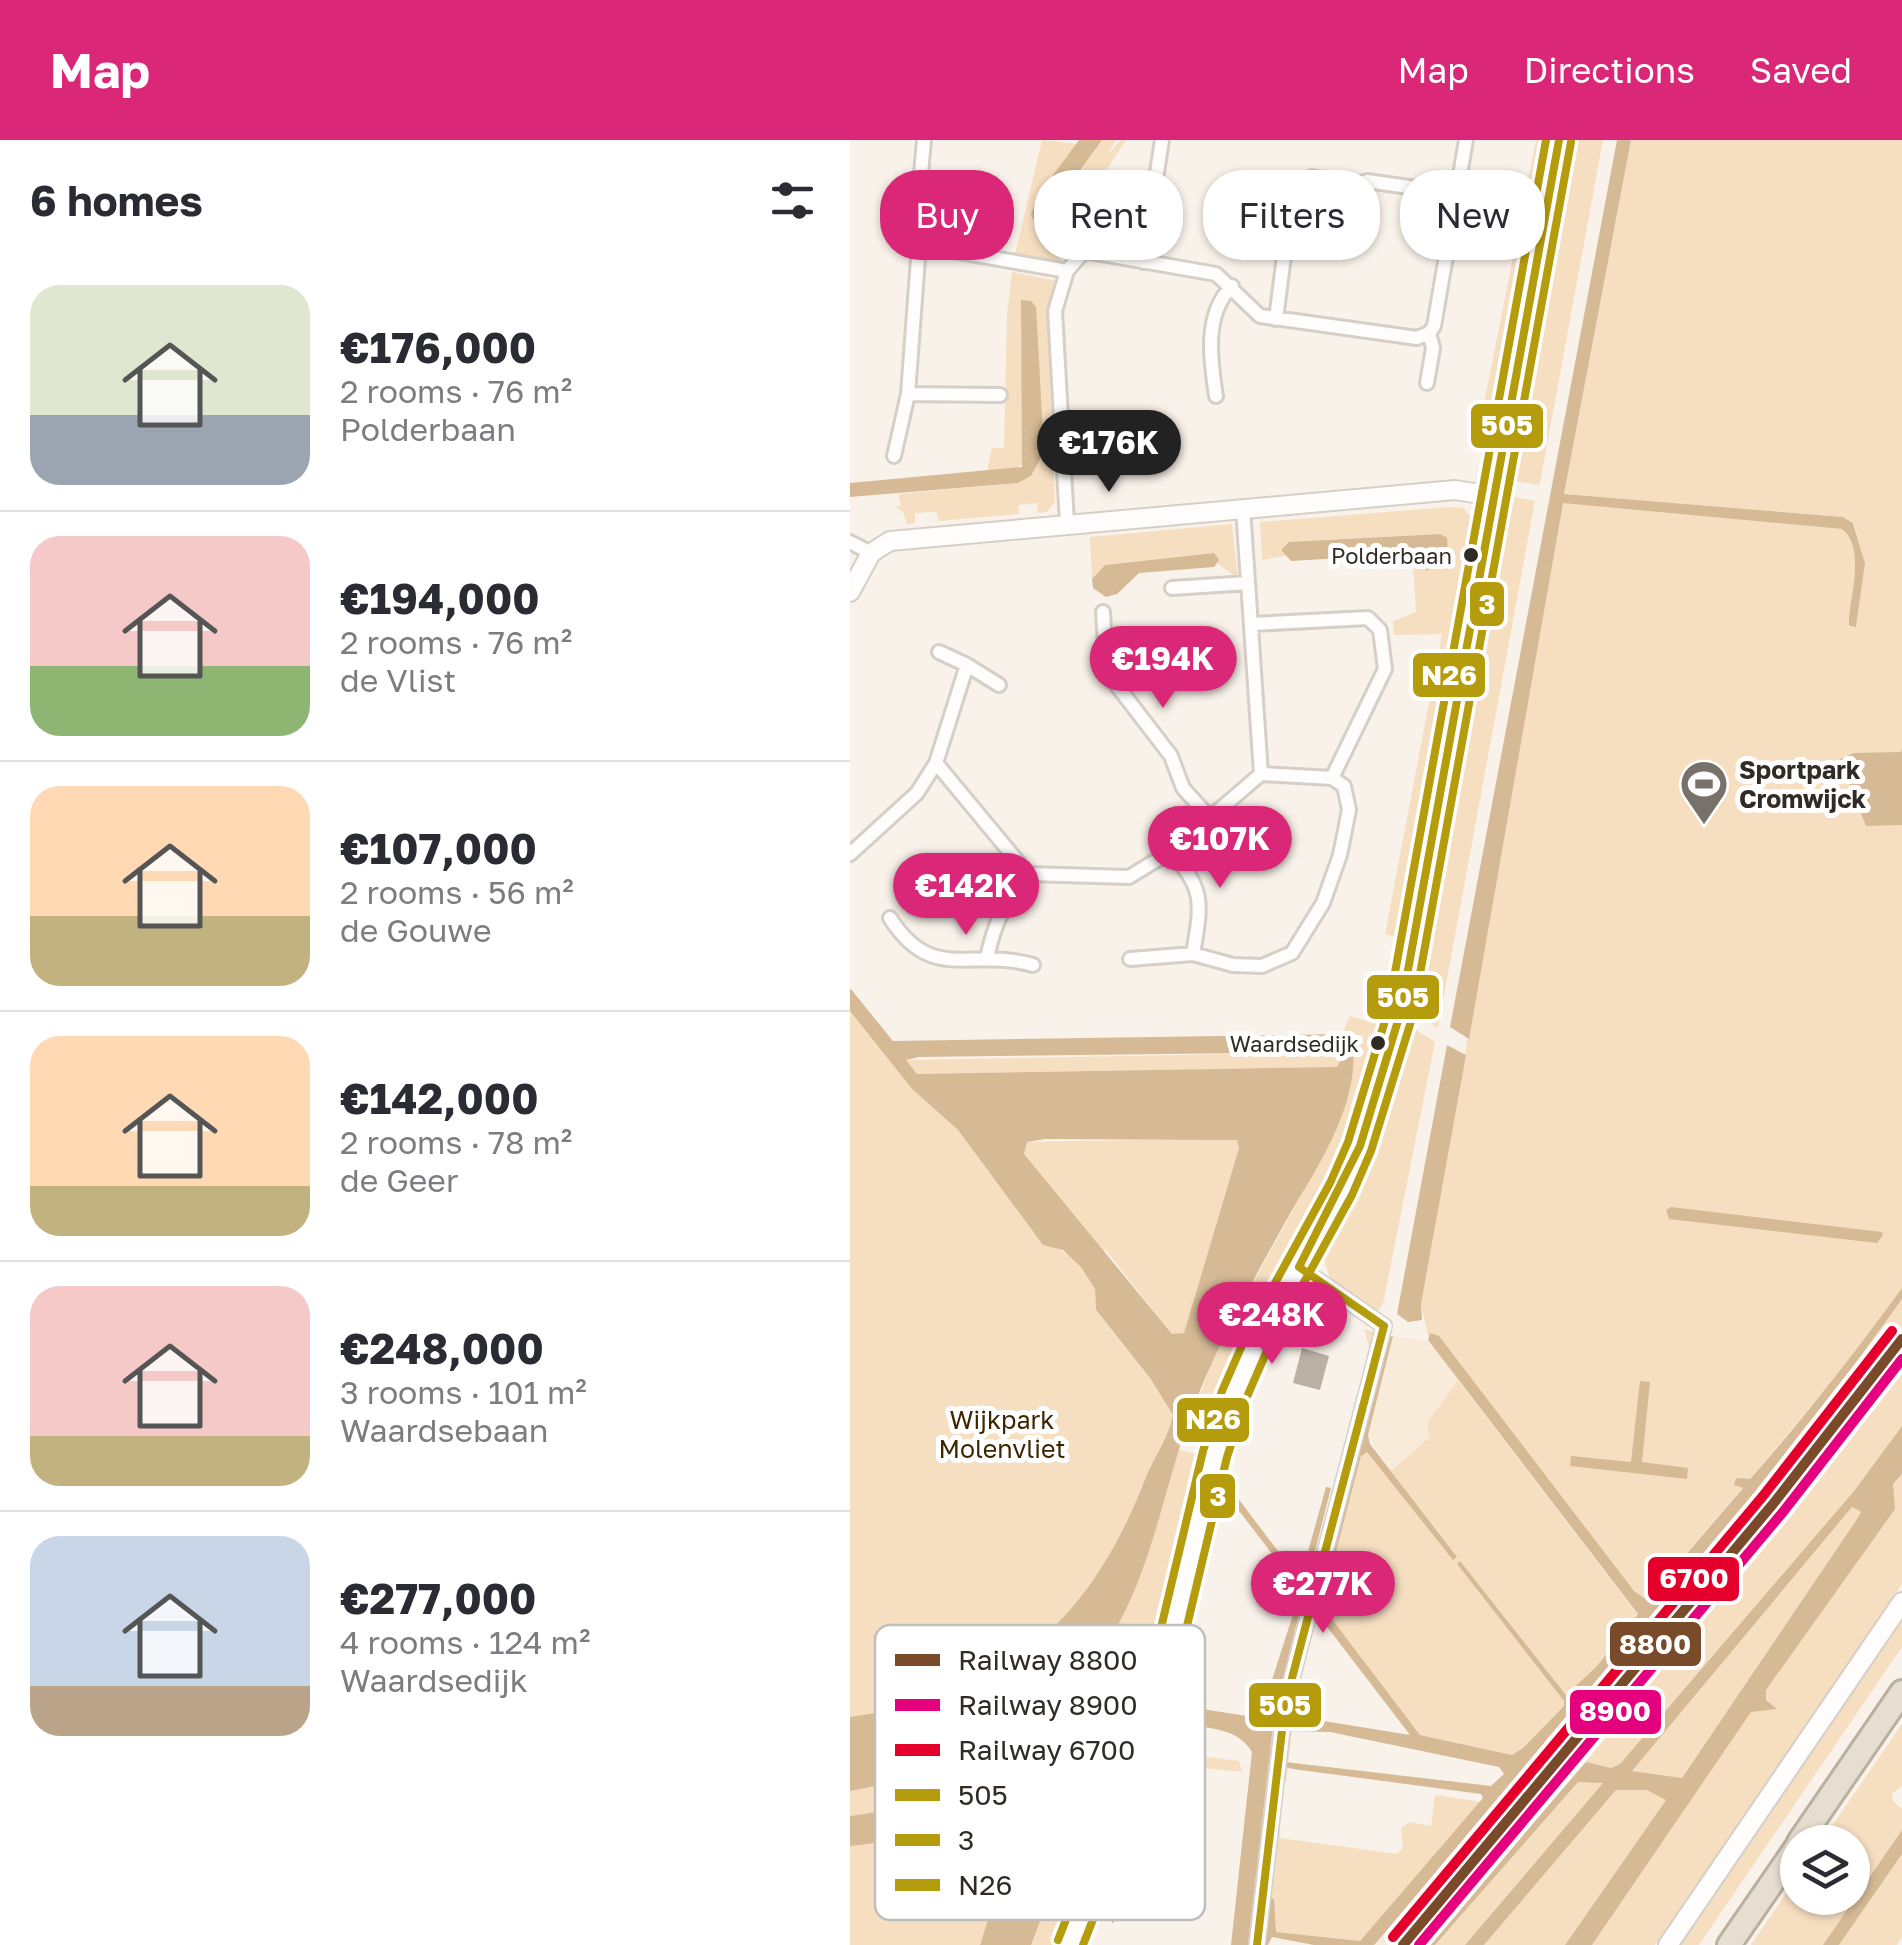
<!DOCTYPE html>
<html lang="en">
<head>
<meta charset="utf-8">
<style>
  body { margin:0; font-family:"Golos Text",sans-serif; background:#f2f2f3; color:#2b2b33; height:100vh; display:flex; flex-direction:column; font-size:38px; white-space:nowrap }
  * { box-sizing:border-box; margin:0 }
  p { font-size:32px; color:#7c7c81 }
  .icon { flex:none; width:55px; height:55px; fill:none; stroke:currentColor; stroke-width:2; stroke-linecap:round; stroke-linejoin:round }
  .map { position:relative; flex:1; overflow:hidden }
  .panel { display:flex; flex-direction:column; background:#fff; width:850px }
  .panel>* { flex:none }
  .banner { position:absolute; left:30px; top:30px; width:870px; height:90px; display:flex; gap:20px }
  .buttons { position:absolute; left:930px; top:1685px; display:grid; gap:20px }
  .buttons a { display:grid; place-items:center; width:90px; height:90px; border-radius:50%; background:#fff; box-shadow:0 2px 8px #0004; font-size:50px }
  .price { position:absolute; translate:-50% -85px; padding:0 22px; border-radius:35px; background:#db2777; color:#fff; font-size:32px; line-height:65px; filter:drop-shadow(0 2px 5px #0008) }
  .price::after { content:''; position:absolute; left:50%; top:60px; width:30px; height:22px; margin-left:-15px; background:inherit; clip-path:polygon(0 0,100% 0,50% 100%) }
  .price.active { background:#222; color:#fff }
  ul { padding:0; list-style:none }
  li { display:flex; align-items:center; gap:30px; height:250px; padding:0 30px }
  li+li { border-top:2px solid #e1e1e2 }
  li span { display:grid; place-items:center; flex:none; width:280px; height:200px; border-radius:30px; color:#555 }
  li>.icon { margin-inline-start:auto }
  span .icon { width:120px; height:120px; fill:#fffc; stroke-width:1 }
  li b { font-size:42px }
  h2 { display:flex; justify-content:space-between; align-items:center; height:120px; padding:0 30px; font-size:42px }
  .tag { padding:0 35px; border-radius:40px; background:#fff; box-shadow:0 2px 8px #0004; font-size:35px; line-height:90px }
  .tag.active { background:#db2777; color:#fff }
  header { display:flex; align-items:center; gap:60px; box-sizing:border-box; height:140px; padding:0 50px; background:#db2777; color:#fff }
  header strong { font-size:48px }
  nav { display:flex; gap:55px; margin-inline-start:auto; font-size:35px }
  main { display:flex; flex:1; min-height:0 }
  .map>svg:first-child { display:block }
  .built { fill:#f8ebda }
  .green { fill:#f6dec1 }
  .water { fill:#d6ba95; fill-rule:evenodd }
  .building { fill:#bab0a4 }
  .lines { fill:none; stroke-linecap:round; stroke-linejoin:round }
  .street-casing { stroke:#d5cfc8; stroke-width:18 }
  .secondary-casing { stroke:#d5cfc8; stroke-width:22 }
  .highway-casing { stroke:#bbafa0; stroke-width:28 }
  .street { stroke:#fefdfc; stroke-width:12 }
  .secondary { stroke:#fefdfc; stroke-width:18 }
  .highway { stroke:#e6ded1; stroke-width:22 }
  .bus-1-casing { stroke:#fff; stroke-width:15 }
  .bus-2-casing { stroke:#fff; stroke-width:15 }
  .bus-3-casing { stroke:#fff; stroke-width:15 }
  .bus-1 { stroke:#b59c0d; stroke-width:8 }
  .bus-2 { stroke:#b59c0d; stroke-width:8 }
  .bus-3 { stroke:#b59c0d; stroke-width:8 }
  .rail-1-casing { stroke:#fff; stroke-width:18 }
  .rail-2-casing { stroke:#fff; stroke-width:18 }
  .rail-3-casing { stroke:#fff; stroke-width:18 }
  .rail-1 { stroke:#7a4b2a; stroke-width:10 }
  .rail-2 { stroke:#e5007d; stroke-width:10 }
  .rail-3 { stroke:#e4002b; stroke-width:10 }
  .bus-dot { fill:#302b24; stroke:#fff; stroke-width:4 }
  .labels { text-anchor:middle; stroke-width:10; stroke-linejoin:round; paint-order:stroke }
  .bus-label { font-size:22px; fill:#302b24; stroke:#fff; text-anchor:end }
  .poi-label { font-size:25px; font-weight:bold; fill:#302b24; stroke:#fff; text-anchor:start }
  .park-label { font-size:25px; fill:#3e2500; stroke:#fff }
  .key { fill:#fff; stroke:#c1bfbd; stroke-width:2.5 }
  .key-label { font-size:28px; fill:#302b24 }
  .line-badge { stroke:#fff; stroke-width:4 }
  .badge-label { font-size:28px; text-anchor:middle; font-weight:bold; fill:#fff }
</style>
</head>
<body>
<header>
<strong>Map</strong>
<nav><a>Map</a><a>Directions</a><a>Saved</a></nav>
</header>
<main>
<section class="panel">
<h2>6 homes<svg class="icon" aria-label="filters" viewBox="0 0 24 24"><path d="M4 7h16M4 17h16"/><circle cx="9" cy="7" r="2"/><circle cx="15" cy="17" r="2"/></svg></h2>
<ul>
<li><span style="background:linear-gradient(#dfe7d0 65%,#9aa5b1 0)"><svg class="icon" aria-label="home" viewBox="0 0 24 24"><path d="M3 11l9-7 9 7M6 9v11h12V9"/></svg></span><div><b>€176,000</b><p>2 rooms · 76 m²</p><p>Polderbaan</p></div></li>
<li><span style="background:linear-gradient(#f6c9c9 65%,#8fb573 0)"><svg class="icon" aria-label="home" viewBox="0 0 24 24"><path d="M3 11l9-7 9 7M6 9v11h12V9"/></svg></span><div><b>€194,000</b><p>2 rooms · 76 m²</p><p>de Vlist</p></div></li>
<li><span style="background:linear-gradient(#ffd9b3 65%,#c2b280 0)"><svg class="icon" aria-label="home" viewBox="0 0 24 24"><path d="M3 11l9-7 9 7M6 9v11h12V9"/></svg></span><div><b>€107,000</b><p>2 rooms · 56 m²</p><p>de Gouwe</p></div></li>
<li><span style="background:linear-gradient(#ffd9b3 75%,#c2b280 0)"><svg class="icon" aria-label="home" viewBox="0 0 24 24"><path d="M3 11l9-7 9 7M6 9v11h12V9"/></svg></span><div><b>€142,000</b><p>2 rooms · 78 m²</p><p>de Geer</p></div></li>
<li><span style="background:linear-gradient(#f6c9c9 75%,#c2b280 0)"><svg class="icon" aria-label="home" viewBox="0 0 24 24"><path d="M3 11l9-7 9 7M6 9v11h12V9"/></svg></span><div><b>€248,000</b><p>3 rooms · 101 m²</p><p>Waardsebaan</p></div></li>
<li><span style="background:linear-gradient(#c9d6e8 75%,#b9a48a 0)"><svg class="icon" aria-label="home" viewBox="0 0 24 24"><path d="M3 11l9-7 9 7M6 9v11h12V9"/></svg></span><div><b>€277,000</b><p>4 rooms · 124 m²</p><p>Waardsedijk</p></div></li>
</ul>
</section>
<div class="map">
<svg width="1052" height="1805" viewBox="0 0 1052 1805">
  <rect width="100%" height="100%" fill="#f9f2ea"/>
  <path class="built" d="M 1052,1159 L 1052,1234 L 736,1622 L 578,1805 L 524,1805 L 689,1617 L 971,1271 Z
    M 543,1196 L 580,1201 L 608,1240 L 577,1283 L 580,1297 L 541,1331 L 518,1296 Z"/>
  <path class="green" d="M 192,0 L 226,4 L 183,68 L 202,73 L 252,0 L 266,0 L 257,15 L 271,0 L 276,0 L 222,82 L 210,122 L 165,114 Z
    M 686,0 L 696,0 L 644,278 L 632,274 Z
    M 718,0 L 753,0 L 691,338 L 689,345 L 658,340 Z
    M 781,0 L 1052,0 L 1052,1148 L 993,1229 L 797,1460 L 784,1451 L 578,1195 L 571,1164 L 712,362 L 992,389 C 1018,410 997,458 999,487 L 1006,487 L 1015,423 L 1004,383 L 993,377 L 714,354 Z
    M 162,132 L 207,141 L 198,181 L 205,362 L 197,372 L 188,373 L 187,363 L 169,365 L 169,374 L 89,381 L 86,372 L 65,373 L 65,383 L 57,384 L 53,372 L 44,366 L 50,366 L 49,354 L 168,343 L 181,336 L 194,312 L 172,160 L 173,324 L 163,330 L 137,332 L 142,308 L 154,308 L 157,174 Z
    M 665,357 L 685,361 L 588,888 L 560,870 L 657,359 Z
    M 599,367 L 614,368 L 621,378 L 615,423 L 620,424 L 551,798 L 535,794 L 592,494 L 544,495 L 543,481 L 566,472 L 563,425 L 569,428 L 597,412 L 598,402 L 589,394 L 439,402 L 435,416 L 412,420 L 410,382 Z
    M 382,384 L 388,438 L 368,424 L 364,413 L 255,425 L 242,439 L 240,397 Z
    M 0,871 L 62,949 L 108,990 L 183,1092 L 224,1119 L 174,1014 L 177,1002 L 379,998 L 387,999 L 389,1008 L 334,1193 L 329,1196 L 322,1194 L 255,1109 L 245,1149 L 246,1171 L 300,1238 L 323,1275 C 318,1299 305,1315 296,1337 C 240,1482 156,1556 0,1577 Z
    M 500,876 L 537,887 L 510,987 L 492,1028 L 387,1224 L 360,1303 L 334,1297 L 368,1206 L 472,1018 L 499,954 L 504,911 L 494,888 Z
    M 557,884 L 585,902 L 533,1164 L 526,1173 L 480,1140 L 471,1109 L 529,986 Z
    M 482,912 L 490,912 L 492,918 L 488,927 L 67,934 L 56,920 Z
    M 1052,1159 L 1052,1186 L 865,1423 L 855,1414 L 971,1271 Z
    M 515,1189 L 538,1197 L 501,1327 L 439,1587 L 442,1591 L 436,1643 L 431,1642 L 430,1702 L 430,1698 L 547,1714 L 553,1708 L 551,1688 L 560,1682 L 581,1686 L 585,1655 L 630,1662 L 510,1801 L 425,1792 L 424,1760 L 412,1805 L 398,1805 L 425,1569 L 520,1213 Z
    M 1052,1234 L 1052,1286 L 1004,1351 L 770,1624 L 761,1628 L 736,1622 Z
    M 608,1240 L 788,1475 L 747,1526 L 716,1555 L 610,1422 L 607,1424 L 714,1561 L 714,1566 L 673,1608 L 662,1615 L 570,1595 L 472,1466 L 511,1316 L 517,1311 L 607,1417 L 541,1331 L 580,1297 L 577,1283 Z
    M 329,1310 L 356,1316 L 283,1626 L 210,1805 L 181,1805 L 258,1605 L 156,1630 L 108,1652 L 53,1668 L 0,1676 L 0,1651 L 59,1641 L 127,1616 L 176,1585 L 227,1542 Z
    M 1052,1334 L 1052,1444 L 805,1805 L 742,1805 L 901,1571 L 926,1568 L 916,1560 L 916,1550 L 1044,1369 L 1043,1344 Z
    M 1002,1367 L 1011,1373 L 1007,1379 L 832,1638 L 781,1631 Z
    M 1052,1476 L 1052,1507 L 849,1805 L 829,1805 Z
    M 1052,1584 L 1052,1646 L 1042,1654 L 1043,1661 L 1052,1669 L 1052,1690 L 973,1805 L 901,1805 L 947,1737 L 948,1758 L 1002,1758 L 1002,1702 L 971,1702 Z
    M 334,1614 L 389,1621 L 392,1632 L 334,1626 L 303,1730 L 286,1746 L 327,1616 Z
    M 728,1641 L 754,1642 L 615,1805 L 585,1805 Z
    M 766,1650 L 797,1650 L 817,1659 L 715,1805 L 634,1805 Z
    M 171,1652 L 176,1658 L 130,1805 L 0,1805 L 0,1706 C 59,1703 118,1677 171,1652 Z
    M 1052,1714 L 1052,1797 L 1047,1805 L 989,1805 Z"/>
  <path class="water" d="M 229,0 L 252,0 L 191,85 L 185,85 L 181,74 L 189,54 Z
    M 767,0 L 781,0 L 714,354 L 993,377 L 1003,383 L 1015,423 L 1006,487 L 999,486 L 999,478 C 1001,452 1015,407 992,389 L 713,363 L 619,899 L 600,887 Z
    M 171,160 L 181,161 L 186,167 L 194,312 L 181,336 L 168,343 L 0,357 L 0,343 L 172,327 Z
    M 590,394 L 597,398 C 600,413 592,426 577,430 L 541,415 L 441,421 L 431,410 L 439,402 Z
    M 364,413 L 369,420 L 364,427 L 289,433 L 267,454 L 256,457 L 243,448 L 242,439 L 255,425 Z
    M 1052,608 L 1052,685 L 1016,686 L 990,619 L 1004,613 L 1051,612 Z
    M 0,848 L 43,901 L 495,894 L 502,899 C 512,960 470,1023 440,1074 C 404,1138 368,1202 342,1271 C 307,1365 299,1464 228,1541 C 166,1607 86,1636 0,1651 L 0,1577 C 156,1556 240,1482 296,1337 C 305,1315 318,1299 323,1275 L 300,1238 L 246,1170 L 245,1149 L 231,1127 L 213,1110 L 193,1105 L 108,990 L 62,949 L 0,871 ZM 482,912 L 490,912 L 492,918 L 487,927 L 67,934 L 56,920 L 69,917 ZM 195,999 L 387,1000 L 389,1008 L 334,1193 L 322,1194 L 174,1014 L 177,1002 Z
    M 597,905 L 616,915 L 571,1164 L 572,1180 L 558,1182 L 547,1174 Z
    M 821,1067 L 1032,1092 L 1033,1095 L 1027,1103 L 819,1079 L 816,1070 Z
    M 1052,1148 L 1052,1159 L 971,1271 L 689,1617 L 524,1805 L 464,1805 L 422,1797 L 418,1805 L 412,1805 L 420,1758 L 424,1759 L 426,1792 L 510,1801 L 633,1658 L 631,1654 L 443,1629 L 436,1627 L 435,1622 L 641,1646 L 654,1634 L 649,1627 L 480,1592 L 439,1591 L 436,1587 L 443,1576 L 560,1595 L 465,1471 L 538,1197 L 543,1196 L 518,1295 L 520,1304 L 607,1417 L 603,1420 L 517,1312 L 511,1316 L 472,1466 L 570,1595 L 662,1615 L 673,1608 L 714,1566 L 714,1561 L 607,1424 L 610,1421 L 716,1555 L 747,1526 L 788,1474 L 578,1200 L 580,1193 L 589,1196 L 784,1451 L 797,1460 L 893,1348 L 884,1345 L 886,1338 L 900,1339 C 954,1278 1004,1214 1052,1148 Z
    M 790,1241 L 800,1242 L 792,1322 L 838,1328 L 837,1339 L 720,1326 L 721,1316 L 781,1322 Z
    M 1052,1286 L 1052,1334 L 1043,1344 L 1045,1369 L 916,1550 L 916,1560 L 927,1569 L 901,1572 L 742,1805 L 715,1805 L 816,1660 L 797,1650 L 766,1650 L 634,1805 L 615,1805 L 753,1643 L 728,1642 L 585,1805 L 578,1805 L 736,1622 L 761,1628 L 770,1624 L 1004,1351 ZM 1002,1367 L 1011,1372 L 1007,1379 L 832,1638 L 782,1631 Z
    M 476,1347 L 481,1348 L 425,1569 L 398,1805 L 381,1805 L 402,1612 C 389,1589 362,1589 337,1584 L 333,1571 L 339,1567 L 397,1576 L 413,1568 L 446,1465 L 449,1449 L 380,1359 L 384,1353 L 446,1435 L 452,1433 Z
    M 212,1593 L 257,1600 L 258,1605 L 181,1805 L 130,1805 L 176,1658 L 171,1652 C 116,1676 60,1702 0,1706 L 0,1676 C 94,1663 133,1642 212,1593 Z
    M 324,1617 L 329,1620 L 300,1702 L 263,1784 L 261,1780 L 301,1678 L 319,1620 Z
    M 1052,1690 L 1052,1714 L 989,1805 L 973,1805 Z"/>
  <path class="building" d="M 452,1208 L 479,1216 L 470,1250 L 443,1243 Z"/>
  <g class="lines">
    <g class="street-casing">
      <path id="street" d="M 74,0 L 65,100 L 69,105 L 217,131
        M 293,122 L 312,0
        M 426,179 L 438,85 L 455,72 L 462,37 L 507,45 L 517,41 L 607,54
        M 577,243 L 583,208 L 579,193 L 584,186 L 616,0
        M 58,254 L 150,255
        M 366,256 C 360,218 354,174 382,146
        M 44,316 L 58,254 L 69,105
        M 393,368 L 411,634
        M 217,383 L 205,171 L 217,131 L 234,111 L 366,134 L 410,176 L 567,198 L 579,193
        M 0,402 L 21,413
        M 322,448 L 398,443
        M 253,472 L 255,505 L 265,543 L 321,616 L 333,648 L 359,677
        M 403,484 L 518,478 L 530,490 L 535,529 L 482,638
        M 89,512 L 117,525 L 86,623 L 178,734 L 279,737 L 320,712 L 411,634 L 482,638
        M 117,525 L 149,545
        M 320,712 C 356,748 351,766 343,814
        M 0,714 L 67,653 L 86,623
        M 40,778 C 82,844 120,807 183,825
        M 137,818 C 144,784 155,760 178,734
        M 280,819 L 343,814 L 383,825 L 412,826 L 442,813 L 473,763 L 490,715 L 499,670 L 494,646 L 482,638
        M 407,1805 L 435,1565 L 534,1186 L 449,1127"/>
    </g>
    <g class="secondary-casing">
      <path id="secondary" d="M 0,452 L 21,413 L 40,401 L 605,350 L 643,356
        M 220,1805 L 293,1618 L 365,1314 L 384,1255 L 408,1200 L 491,1049 L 510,1006 L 550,874 L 709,0
        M 818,1805 L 1052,1462"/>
    </g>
    <g class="highway-casing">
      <path id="highway" d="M 949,1702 L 1052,1552
        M 879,1805 L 948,1705"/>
    </g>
    <use href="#street" class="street"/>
    <use href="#secondary" class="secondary"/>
    <use href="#highway" class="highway"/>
    <g class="bus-1-casing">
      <path id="bus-1" d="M 449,1127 L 510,1006 L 550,874 L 709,0
        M 449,1127 L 534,1186
        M 407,1805 L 435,1565 L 534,1186"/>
    </g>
    <g class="bus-2-casing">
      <path id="bus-2" d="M 233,1805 L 305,1621 L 377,1317 L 396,1259 L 419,1206 L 502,1055 L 521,1011 L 562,878 L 721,2"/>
    </g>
    <g class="bus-3-casing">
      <path id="bus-3" d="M 208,1800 L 281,1614 L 353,1311 L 372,1251 L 397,1194 L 480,1043 L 498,1002 L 538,871 L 696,0"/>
    </g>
    <use href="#bus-1" class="bus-1"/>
    <use href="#bus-2" class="bus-2"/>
    <use href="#bus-3" class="bus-3"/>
    <g class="rail-1-casing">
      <path id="rail-1" d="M 553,1805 L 923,1364 L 1052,1199"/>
    </g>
    <g class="rail-2-casing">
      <path id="rail-2" d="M 569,1805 L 933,1372 L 1052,1219"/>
    </g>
    <g class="rail-3-casing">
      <path id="rail-3" d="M 543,1797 L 913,1356 L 1042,1191"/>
    </g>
    <use href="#rail-1" class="rail-1"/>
    <use href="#rail-2" class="rail-2"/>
    <use href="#rail-3" class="rail-3"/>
  </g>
  <defs>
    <g id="stadium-pin" transform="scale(2.5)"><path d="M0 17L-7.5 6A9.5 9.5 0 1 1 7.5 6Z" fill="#767169" stroke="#fff"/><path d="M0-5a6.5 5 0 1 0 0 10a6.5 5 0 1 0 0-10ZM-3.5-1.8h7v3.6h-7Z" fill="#fff"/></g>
  </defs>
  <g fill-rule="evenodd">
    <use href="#stadium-pin" x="854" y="644"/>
  </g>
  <g class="bus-dot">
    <circle cx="621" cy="415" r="9"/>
    <circle cx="528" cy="903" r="9"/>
  </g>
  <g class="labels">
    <g class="bus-label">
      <text x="602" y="424">Polderbaan</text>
      <text x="509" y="912">Waardsedijk</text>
    </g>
    <g class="poi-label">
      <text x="889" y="639">Sportpark<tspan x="889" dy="29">Cromwijck</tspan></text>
    </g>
    <g class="park-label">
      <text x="152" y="1289">Wijkpark<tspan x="152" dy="29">Molenvliet</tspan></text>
    </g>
  </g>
  <rect x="25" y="1485" width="330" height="295" rx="15" class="key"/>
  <rect x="45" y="1514" width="45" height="12" fill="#7a4b2a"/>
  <rect x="45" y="1559" width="45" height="12" fill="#e5007d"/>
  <rect x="45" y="1604" width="45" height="12" fill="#e4002b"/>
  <rect x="45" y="1649" width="45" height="12" fill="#b59c0d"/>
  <rect x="45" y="1694" width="45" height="12" fill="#b59c0d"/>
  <rect x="45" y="1739" width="45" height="12" fill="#b59c0d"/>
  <g class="key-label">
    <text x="108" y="1530">Railway 8800</text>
    <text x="108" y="1575">Railway 8900</text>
    <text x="108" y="1620">Railway 6700</text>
    <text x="108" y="1665">505</text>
    <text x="108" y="1710">3</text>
    <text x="108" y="1755">N26</text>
  </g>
  <g class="line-badge">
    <rect x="619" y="262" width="76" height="48" rx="10" fill="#b59c0d"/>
    <rect x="618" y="440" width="38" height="48" rx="10" fill="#b59c0d"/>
    <rect x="561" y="511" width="76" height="48" rx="10" fill="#b59c0d"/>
    <rect x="515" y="833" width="76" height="48" rx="10" fill="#b59c0d"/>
    <rect x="325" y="1256" width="76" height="48" rx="10" fill="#b59c0d"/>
    <rect x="348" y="1332" width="39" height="48" rx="10" fill="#b59c0d"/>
    <rect x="796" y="1415" width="95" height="48" rx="10" fill="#e4002b"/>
    <rect x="758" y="1480" width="95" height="48" rx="10" fill="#7a4b2a"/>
    <rect x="397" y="1541" width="76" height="48" rx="10" fill="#b59c0d"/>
    <rect x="718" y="1548" width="95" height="48" rx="10" fill="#e5007d"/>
  </g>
  <g class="badge-label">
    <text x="657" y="295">505</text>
    <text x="637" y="474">3</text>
    <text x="599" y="545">N26</text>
    <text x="553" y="867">505</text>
    <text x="363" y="1289">N26</text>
    <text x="368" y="1366">3</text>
    <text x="844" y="1448">6700</text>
    <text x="805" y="1514">8800</text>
    <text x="435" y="1575">505</text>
    <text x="765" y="1581">8900</text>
  </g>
</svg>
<div class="buttons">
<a><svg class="icon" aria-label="layers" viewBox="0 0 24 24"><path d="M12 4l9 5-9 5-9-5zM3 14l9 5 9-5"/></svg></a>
</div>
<b class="price active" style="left:259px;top:355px">€176K</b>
<b class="price" style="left:313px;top:571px">€194K</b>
<b class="price" style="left:370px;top:751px">€107K</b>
<b class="price" style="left:116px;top:798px">€142K</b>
<b class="price" style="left:422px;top:1227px">€248K</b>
<b class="price" style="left:473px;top:1496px">€277K</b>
<div class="banner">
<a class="tag active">Buy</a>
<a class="tag">Rent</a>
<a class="tag">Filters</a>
<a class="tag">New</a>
</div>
</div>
</main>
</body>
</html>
